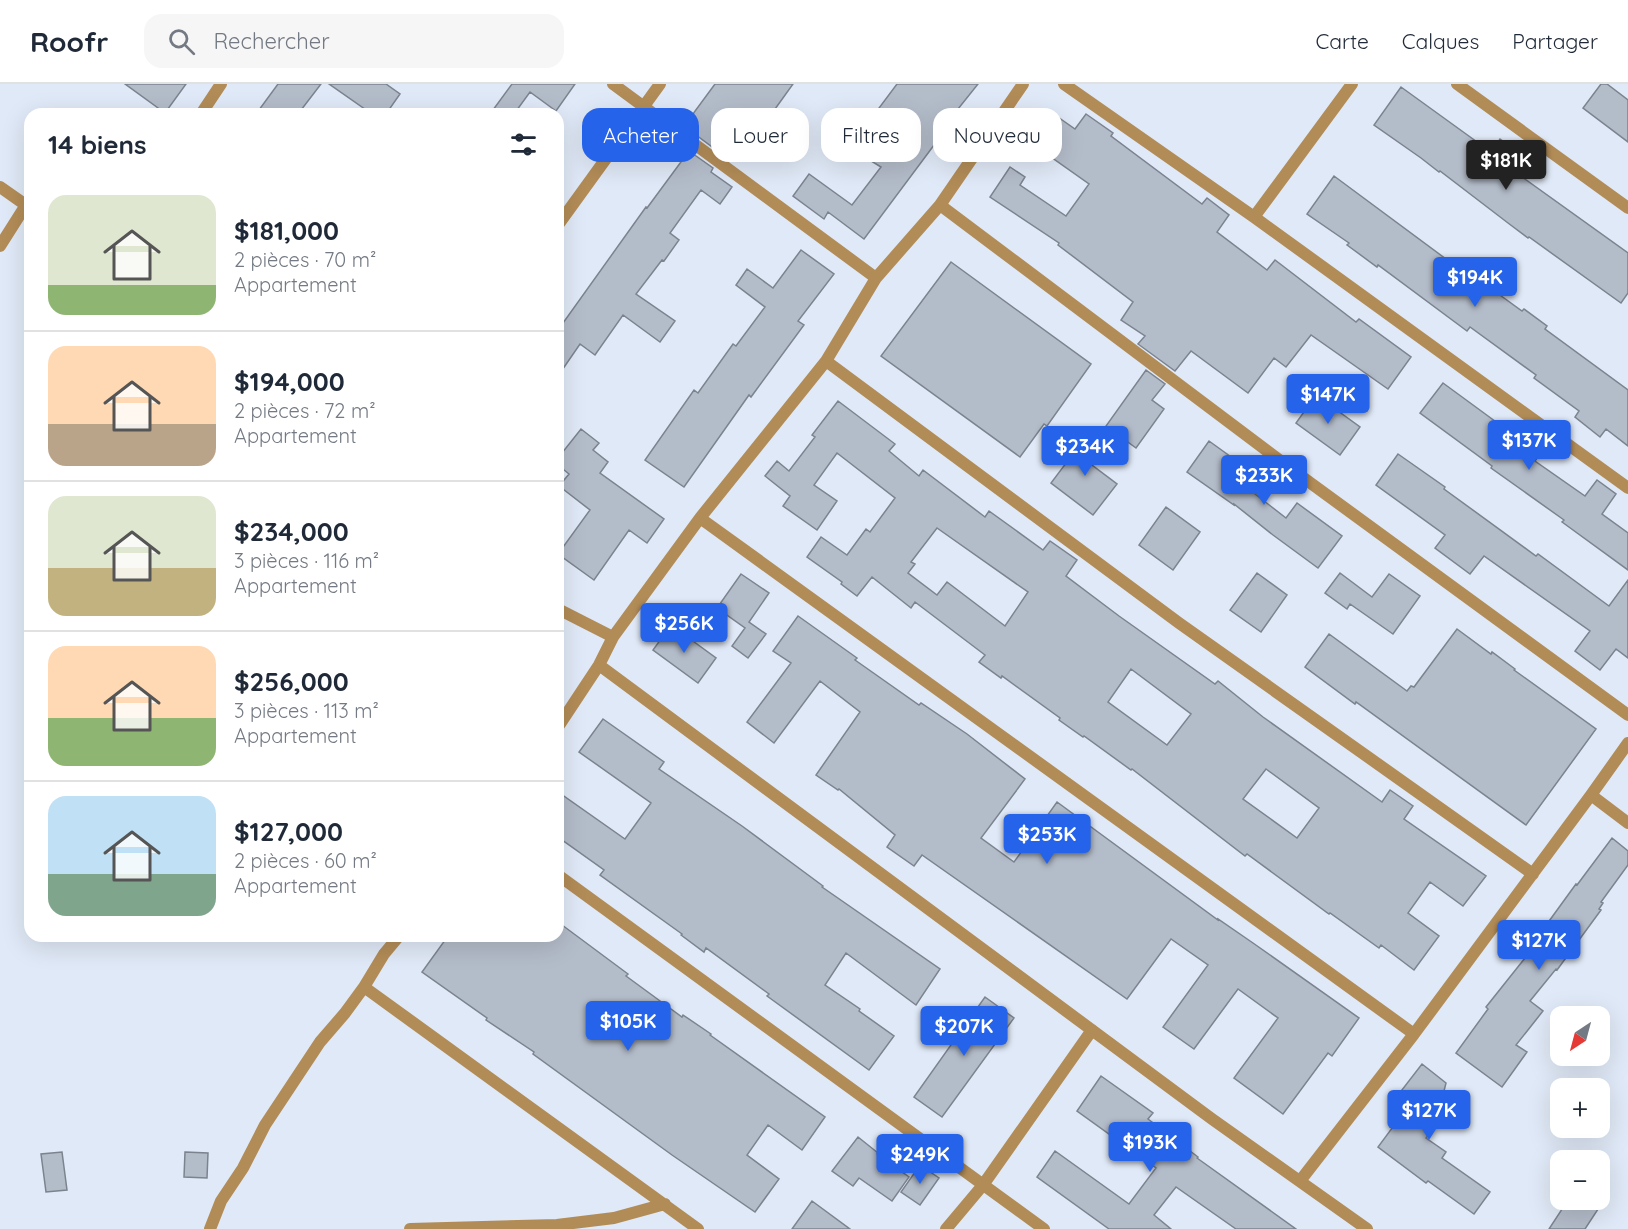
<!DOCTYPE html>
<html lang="fr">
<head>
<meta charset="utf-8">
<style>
  body { margin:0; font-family:Quicksand,sans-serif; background:#f6f6f7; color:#1f2937; height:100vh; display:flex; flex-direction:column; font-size:22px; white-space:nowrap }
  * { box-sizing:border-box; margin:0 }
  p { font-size:20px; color:#747a83 }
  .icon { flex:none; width:33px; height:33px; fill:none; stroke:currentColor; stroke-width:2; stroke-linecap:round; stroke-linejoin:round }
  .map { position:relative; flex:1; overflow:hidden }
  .drawer { position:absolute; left:24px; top:24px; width:540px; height:834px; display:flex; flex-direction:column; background:#fff; border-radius:18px; box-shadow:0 6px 24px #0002 }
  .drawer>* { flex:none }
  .hud { position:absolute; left:582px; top:24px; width:570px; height:54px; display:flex; gap:12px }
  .needle { width:39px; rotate:216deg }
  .controls { position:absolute; left:1550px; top:922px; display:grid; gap:12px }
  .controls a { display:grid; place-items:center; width:60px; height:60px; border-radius:12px; background:#fff; box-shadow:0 6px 24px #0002; font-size:30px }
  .price { position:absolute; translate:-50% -51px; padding:0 14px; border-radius:6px; background:#2563eb; color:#fff; font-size:20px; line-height:39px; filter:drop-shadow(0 2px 3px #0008) }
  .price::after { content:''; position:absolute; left:50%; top:36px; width:18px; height:14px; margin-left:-9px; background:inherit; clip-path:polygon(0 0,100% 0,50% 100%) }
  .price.active { background:#222; color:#fff }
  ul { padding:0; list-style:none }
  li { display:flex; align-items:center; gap:18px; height:150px; padding:0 24px }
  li+li { border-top:2px solid #e0e1e3 }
  li span { display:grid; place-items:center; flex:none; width:168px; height:120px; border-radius:18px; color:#555 }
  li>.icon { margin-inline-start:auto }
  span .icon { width:72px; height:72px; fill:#fffc; stroke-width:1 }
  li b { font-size:26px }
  h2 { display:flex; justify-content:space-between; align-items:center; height:72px; padding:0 24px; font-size:26px }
  .chip { padding:0 21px; border-radius:18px; background:#fff; box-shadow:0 6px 24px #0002; font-size:21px; line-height:54px }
  .chip.active { background:#2563eb; color:#fff }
  header { display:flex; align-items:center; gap:36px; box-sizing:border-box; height:84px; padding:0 30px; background:#fff; border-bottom:2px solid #e0e1e3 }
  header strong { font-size:28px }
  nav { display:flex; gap:33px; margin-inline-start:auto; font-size:21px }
  .search { width:420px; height:54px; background:#f6f6f7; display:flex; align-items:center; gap:15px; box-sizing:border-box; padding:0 21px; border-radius:18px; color:#747a83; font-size:22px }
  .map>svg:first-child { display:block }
  .building { fill:#b3bcc9; stroke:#7b838f; stroke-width:1.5; fill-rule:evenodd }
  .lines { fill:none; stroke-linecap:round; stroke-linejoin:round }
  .street { stroke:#b28c57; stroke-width:12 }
</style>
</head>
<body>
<header>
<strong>Roofr</strong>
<div class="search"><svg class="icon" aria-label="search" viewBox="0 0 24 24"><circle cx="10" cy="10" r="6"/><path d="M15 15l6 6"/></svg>Rechercher</div>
<nav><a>Carte</a><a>Calques</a><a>Partager</a></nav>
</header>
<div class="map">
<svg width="1628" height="1145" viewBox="0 0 1628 1145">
  <rect width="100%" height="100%" fill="#e0e9f7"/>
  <path class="building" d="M 125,0 L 186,0 L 165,29 Z
    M 278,0 L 321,0 L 298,30 L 256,30 Z
    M 329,0 L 386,0 L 400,10 L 386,30 L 372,30 Z
    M 512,0 L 575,0 L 556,27 L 530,8 L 514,30 L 490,30 Z
    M 715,0 L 793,0 L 747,64 L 735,55 L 723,71 L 684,42 Z
    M 897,0 L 978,0 L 950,35 L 952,37 L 864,155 L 828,128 L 824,135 L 793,112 L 809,90 L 852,121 L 881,83 L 868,75 L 896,37 L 879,24 Z
    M 1601,0 L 1607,0 L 1628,16 L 1628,58 L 1583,24 Z
    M 1401,3 L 1491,68 L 1500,55 L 1524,73 L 1515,86 L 1515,88 L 1628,169 L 1628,209 L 1621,219 L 1529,153 L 1528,154 L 1508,139 L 1440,87 L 1439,88 L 1421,74 L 1374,41 Z
    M 1086,30 L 1113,49 L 1111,52 L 1202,120 L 1207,114 L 1229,131 L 1217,148 L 1267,186 L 1275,176 L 1356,238 L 1359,235 L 1411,273 L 1388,305 L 1311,251 L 1286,283 L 1274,274 L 1248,309 L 1191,267 L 1175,287 L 1138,260 L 1145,252 L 1121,236 L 1133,218 L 1058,161 L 1059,159 L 990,113 L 1010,83 L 1025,93 L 1020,101 L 1066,132 L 1089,100 L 1034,61 L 1055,31 L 1075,45 Z
    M 689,67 L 713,84 L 711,88 L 732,103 L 720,120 L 701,106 L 670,149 L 679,156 L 664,177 L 662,176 L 636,210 L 675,237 L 660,258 L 623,231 L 595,271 L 580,260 L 558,292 L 558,246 L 646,123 L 647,124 Z
    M 1334,92 L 1473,195 L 1475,193 L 1522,227 L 1524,225 L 1547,242 L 1545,245 L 1628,306 L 1628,362 L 1606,345 L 1600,353 L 1575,333 L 1579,327 L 1534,294 L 1536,291 L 1470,243 L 1467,247 L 1378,181 L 1377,183 L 1347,161 L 1349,159 L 1307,130 Z
    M 801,166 L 834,190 L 798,237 L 804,241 L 751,313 L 749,311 L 684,403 L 645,376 L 694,306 L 698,309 L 733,260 L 736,262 L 765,223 L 736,201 L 747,185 L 773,204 Z
    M 951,178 L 1091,280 L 1047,342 L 1044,340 L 1020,373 L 881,272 Z
    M 1146,286 L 1165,300 L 1152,316 L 1164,325 L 1136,364 L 1106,342 Z
    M 1443,299 L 1514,351 L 1520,344 L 1545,362 L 1535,377 L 1585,412 L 1597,396 L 1616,410 L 1602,430 L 1628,449 L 1628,486 L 1562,438 L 1564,436 L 1491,384 L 1492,382 L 1420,329 Z
    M 1316,311 L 1360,343 L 1340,371 L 1296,339 Z
    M 838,317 L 895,360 L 889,367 L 919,392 L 923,386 L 985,433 L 989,427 L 1043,466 L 1050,457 L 1077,476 L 1066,492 L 1119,532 L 1215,600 L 1218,597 L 1263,633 L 1382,718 L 1390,706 L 1413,722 L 1404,735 L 1486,792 L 1463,822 L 1430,798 L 1408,829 L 1439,852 L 1414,886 L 1381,861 L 1379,864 L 1330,829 L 1329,830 L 1247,770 L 1245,772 L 1132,685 L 1131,686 L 1084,652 L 1083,653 L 1059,636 L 1060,634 L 1002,592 L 1001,594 L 979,578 L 985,571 L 915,518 L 911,524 L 872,493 L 857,512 L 841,500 L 842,498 L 807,473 L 821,453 L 847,471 L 866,445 L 870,448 L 895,414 L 837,369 L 814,401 L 837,417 L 817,446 L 783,422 L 790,412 L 765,392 L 777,377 L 789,387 L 815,353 L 812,351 ZM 937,444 L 1028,508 L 1005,542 L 947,498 L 937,511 L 908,489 L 915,480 L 911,478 ZM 1131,585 L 1191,630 L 1167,661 L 1108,618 ZM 1266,685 L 1319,724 L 1297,754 L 1243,715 Z
    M 581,345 L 599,359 L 593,366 L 608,378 L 600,389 L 664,435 L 647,459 L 629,446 L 594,496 L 558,470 L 590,426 L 559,402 L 569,390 L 558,381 L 558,374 Z
    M 1088,350 L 1105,361 L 1092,381 L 1117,400 L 1093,431 L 1051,399 Z
    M 1209,357 L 1256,391 L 1246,403 L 1286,434 L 1297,419 L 1342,452 L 1318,484 L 1273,451 L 1234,420 L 1234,421 L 1187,388 Z
    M 1398,370 L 1445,403 L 1444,405 L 1536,472 L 1538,470 L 1609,522 L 1628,496 L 1628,574 L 1616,565 L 1600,586 L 1575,567 L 1590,547 L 1484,472 L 1470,490 L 1435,464 L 1445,451 L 1376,401 Z
    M 1166,423 L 1200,448 L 1173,486 L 1139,461 Z
    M 1257,489 L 1287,511 L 1261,548 L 1230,526 Z
    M 1340,489 L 1372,513 L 1389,490 L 1420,512 L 1393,550 L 1350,520 L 1347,525 L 1325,509 Z
    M 741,490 L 769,509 L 749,538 L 766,550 L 748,574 L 732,562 L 745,544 L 717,524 Z
    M 798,532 L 857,574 L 855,576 L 919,621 L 921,619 L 967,650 L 1025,695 L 981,754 L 1014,778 L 1057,718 L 1218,836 L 1218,835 L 1253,859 L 1359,934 L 1332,972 L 1328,969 L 1283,1030 L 1234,994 L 1278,934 L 1238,905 L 1194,965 L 1163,943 L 1208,881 L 1171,855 L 1127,915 L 922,771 L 914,782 L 887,763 L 895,751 L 839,705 L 838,706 L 816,691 L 860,628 L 820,597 L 774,659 L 747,638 L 791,579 L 773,567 Z
    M 671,541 L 716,574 L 698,599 L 653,566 Z
    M 1457,545 L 1491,570 L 1492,568 L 1515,585 L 1514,586 L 1596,645 L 1526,741 L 1356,618 L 1355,620 L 1305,583 L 1329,550 L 1407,607 L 1411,602 L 1414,603 Z
    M 603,635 L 664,678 L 659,685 L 742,742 L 823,802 L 822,803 L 940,885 L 916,921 L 846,869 L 825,901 L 860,925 L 859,927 L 894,952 L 869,986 L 767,912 L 769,910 L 706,864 L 704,868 L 681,851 L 682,850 L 600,791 L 604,786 L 558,753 L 558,708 L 625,755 L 651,719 L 579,668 Z
    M 1612,754 L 1628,767 L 1628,781 L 1601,818 L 1603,819 L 1599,825 L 1601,826 L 1557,886 L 1556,885 L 1530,917 L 1543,927 L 1516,961 L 1527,968 L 1502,1003 L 1456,969 L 1488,925 L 1486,923 L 1525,874 L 1523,873 L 1576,800 L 1577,801 Z
    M 558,838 L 628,890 L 626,892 L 682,933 L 683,931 L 711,950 L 710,951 L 825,1033 L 802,1066 L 768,1041 L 747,1071 L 779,1095 L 755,1128 L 672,1071 L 533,970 L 534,968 L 486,936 L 487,934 L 422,888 L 448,852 L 558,852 Z
    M 985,913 L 1014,934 L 942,1033 L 914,1013 Z
    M 1422,980 L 1446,999 L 1444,1007 L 1455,1015 L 1426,1054 L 1446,1068 L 1442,1074 L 1490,1108 L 1474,1130 L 1428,1097 L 1426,1099 L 1378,1063 L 1410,1020 L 1398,1011 Z
    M 1101,992 L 1153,1029 L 1148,1035 L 1198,1073 L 1197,1074 L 1296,1145 L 1236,1145 L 1176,1103 L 1154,1131 L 1171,1145 L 1109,1145 L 1037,1093 L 1055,1067 L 1129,1120 L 1156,1084 L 1077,1027 Z
    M 858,1053 L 878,1069 L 877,1070 L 909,1093 L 892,1117 L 859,1094 L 853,1102 L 832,1087 Z
    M 62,1068 L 67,1106 L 46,1108 L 41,1070 Z
    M 185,1068 L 208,1069 L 207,1094 L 184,1093 Z
    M 920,1081 L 939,1094 L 920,1121 L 901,1108 Z
    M 1568,1116 L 1604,1116 L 1585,1145 L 1549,1145 Z
    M 812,1117 L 850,1145 L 792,1145 Z"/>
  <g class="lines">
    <path class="street" d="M 613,0 L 876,194
      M 1064,0 L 1254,133 L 1628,404
      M 1457,0 L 1628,124
      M 201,30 L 221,0
      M 0,103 L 30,124
      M 940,121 L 1290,384 L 1628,631
      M 1254,133 L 1352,0
      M 558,141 L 660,0
      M 0,162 L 26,121
      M 826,277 L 1179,539 L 1533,790
      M 700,434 L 1414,950
      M 558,525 L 613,553
      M 599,581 L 1212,1035 L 1367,1145
      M 558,643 L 599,581 L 613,553 L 700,434 L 826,277 L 876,194 L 940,121 L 1023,0
      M 1591,711 L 1628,739
      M 558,791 L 1044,1145
      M 364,903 L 698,1145
      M 1300,1097 L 1414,950 L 1591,711 L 1628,659
      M 210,1145 L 221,1117 L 243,1084 L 265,1041 L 320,958 L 345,929 L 364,903 L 384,870 L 399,852
      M 410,1145 L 557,1141 L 614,1134 L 665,1120
      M 946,1145 L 983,1101 L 1092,946"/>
  </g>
</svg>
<div class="controls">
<a><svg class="needle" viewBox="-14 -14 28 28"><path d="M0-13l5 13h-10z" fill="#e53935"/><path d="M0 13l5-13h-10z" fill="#747a83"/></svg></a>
<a>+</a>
<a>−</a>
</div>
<b class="price active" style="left:1506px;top:107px">$181K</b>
<b class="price" style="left:1475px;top:224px">$194K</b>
<b class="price" style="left:1328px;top:341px">$147K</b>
<b class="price" style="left:1529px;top:387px">$137K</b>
<b class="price" style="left:1085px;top:393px">$234K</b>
<b class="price" style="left:1264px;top:422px">$233K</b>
<b class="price" style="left:684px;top:570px">$256K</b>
<b class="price" style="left:1047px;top:781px">$253K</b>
<b class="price" style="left:1539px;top:887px">$127K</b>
<b class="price" style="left:628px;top:968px">$105K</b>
<b class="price" style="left:964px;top:973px">$207K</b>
<b class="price" style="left:1429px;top:1057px">$127K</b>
<b class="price" style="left:1150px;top:1089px">$193K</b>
<b class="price" style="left:920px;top:1101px">$249K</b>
<div class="hud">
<a class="chip active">Acheter</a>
<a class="chip">Louer</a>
<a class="chip">Filtres</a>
<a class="chip">Nouveau</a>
</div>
<section class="drawer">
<h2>14 biens<svg class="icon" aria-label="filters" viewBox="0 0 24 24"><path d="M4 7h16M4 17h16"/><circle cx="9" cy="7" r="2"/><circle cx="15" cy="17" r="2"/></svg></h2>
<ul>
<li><span style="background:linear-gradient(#dfe7d0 75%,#8fb573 0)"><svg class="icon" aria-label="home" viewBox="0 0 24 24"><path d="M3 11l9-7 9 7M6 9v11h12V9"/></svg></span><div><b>$181,000</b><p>2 pièces · 70 m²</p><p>Appartement</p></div></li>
<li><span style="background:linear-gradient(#ffd9b3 65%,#b9a48a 0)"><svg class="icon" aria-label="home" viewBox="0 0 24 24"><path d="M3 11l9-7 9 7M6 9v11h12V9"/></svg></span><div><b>$194,000</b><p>2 pièces · 72 m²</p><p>Appartement</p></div></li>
<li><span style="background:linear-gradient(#dfe7d0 60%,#c2b280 0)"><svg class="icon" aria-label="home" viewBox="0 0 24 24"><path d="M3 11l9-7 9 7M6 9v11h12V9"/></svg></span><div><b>$234,000</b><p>3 pièces · 116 m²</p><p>Appartement</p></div></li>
<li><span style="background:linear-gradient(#ffd9b3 60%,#8fb573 0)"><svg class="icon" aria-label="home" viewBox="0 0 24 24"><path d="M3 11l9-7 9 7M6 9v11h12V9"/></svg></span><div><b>$256,000</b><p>3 pièces · 113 m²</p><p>Appartement</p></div></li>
<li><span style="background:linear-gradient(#bfe0f5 65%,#7fa58c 0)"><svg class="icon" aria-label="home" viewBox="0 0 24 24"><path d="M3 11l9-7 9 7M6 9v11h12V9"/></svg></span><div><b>$127,000</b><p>2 pièces · 60 m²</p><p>Appartement</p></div></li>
</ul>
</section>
</div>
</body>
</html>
